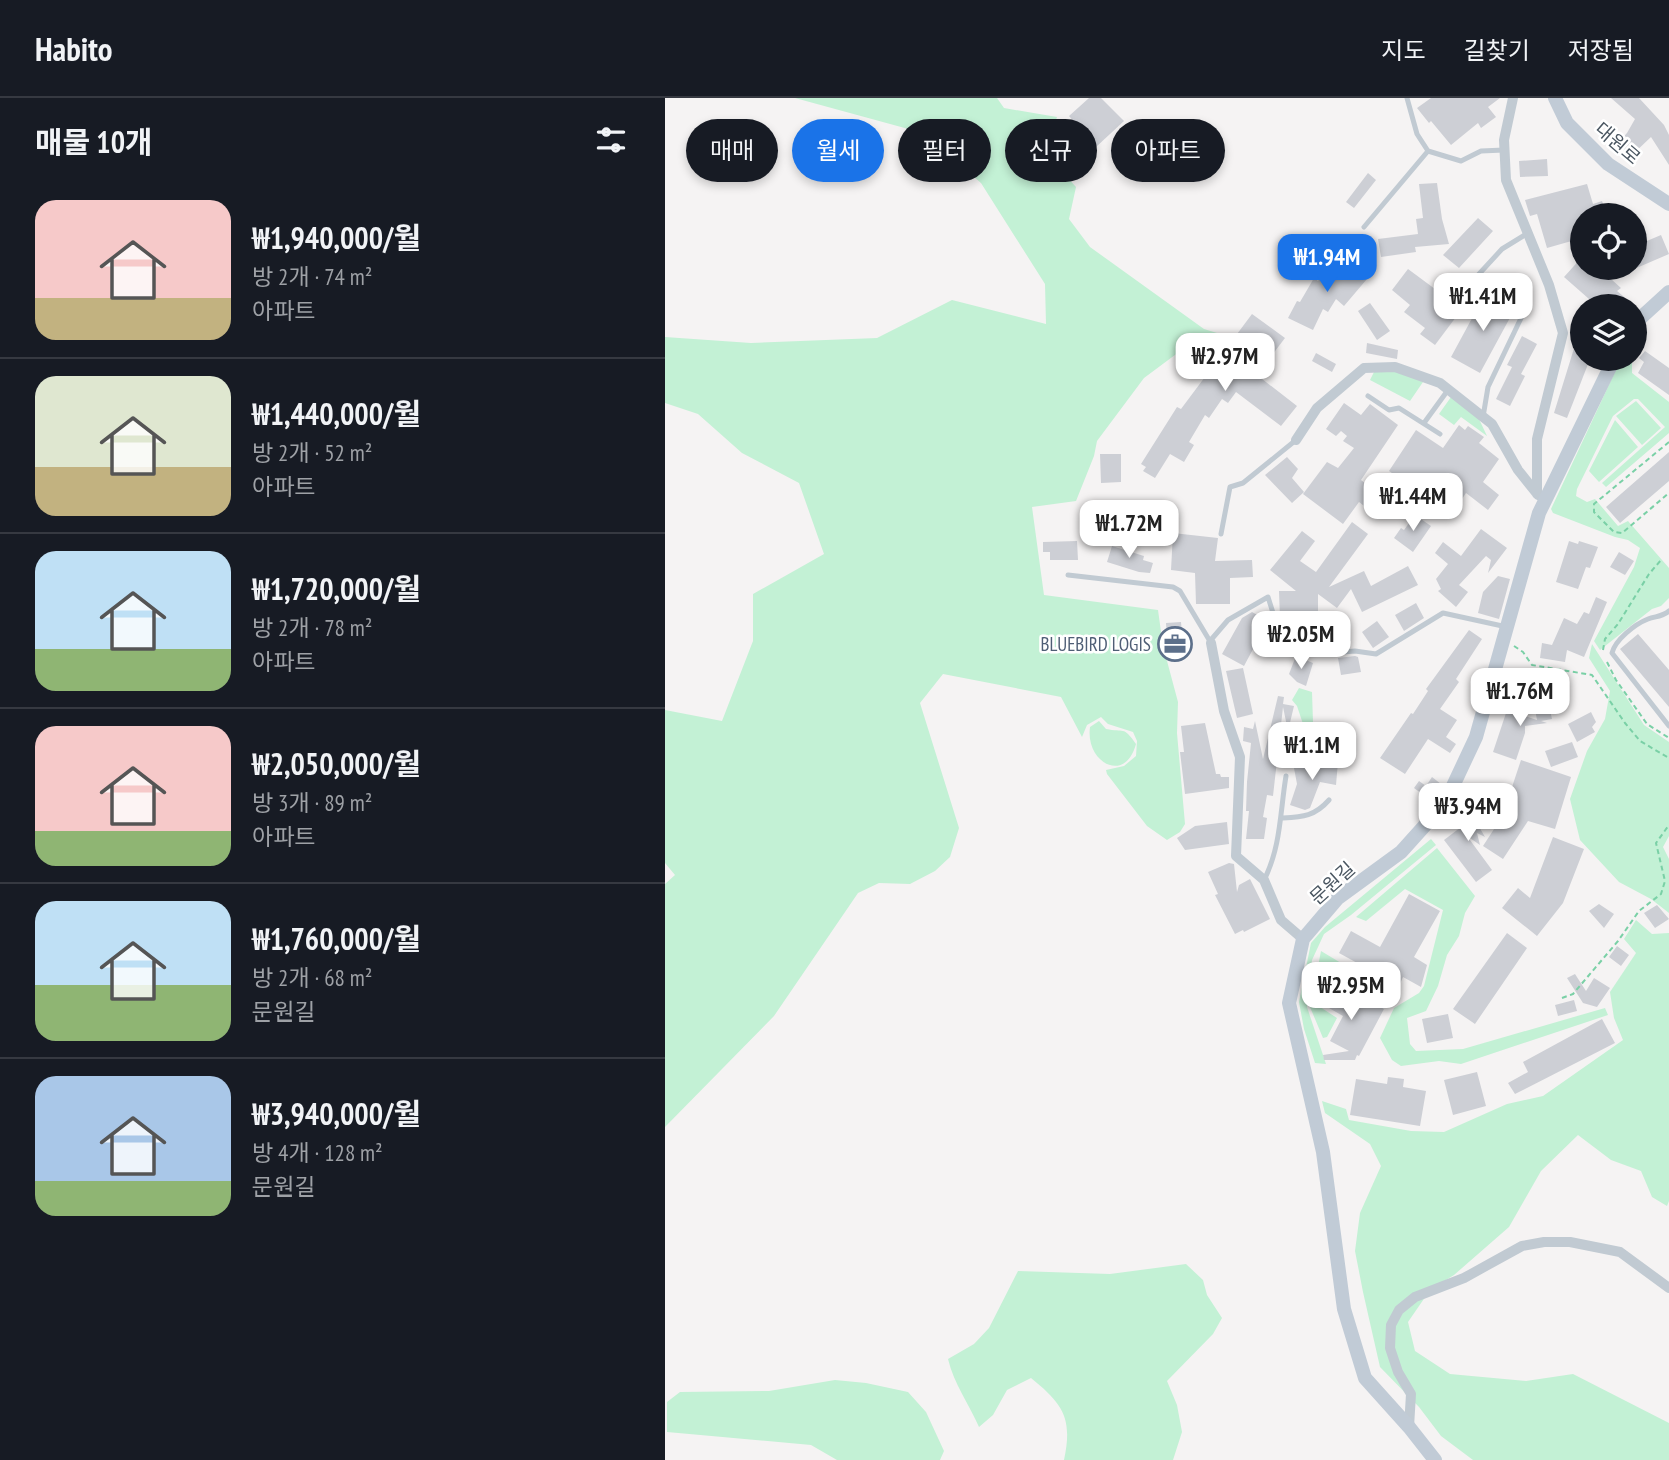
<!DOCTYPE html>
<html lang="ko">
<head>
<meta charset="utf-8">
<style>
  body { margin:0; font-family:"PT Sans Narrow","Noto Sans KR",sans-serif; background:#20242c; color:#f1f3f6; height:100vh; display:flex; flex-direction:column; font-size:26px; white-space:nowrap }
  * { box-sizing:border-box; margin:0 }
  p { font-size:23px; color:#9ea1a6 }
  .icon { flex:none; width:38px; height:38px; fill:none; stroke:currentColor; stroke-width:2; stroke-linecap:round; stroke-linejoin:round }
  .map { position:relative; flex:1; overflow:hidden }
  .sheet { display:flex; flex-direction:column; background:#171b24; width:665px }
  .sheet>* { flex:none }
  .guide { position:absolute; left:21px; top:21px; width:665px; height:63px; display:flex; gap:14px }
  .controls { position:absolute; left:905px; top:105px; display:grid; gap:14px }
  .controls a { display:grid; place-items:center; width:77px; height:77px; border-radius:50%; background:#171b24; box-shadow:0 4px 10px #0003; font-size:35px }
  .price { position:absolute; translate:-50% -60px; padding:0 16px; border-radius:14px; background:#fff; color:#222; font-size:23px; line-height:46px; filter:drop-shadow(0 2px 4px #0008) }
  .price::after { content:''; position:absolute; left:50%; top:42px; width:21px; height:16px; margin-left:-10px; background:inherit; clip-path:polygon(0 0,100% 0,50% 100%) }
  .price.on { background:#1a73e8; color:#fff }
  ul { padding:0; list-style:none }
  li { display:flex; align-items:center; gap:21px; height:175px; padding:0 35px }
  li+li { border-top:2px solid #363941 }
  li span { display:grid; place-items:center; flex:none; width:196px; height:140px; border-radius:21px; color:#555 }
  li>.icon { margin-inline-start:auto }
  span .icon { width:84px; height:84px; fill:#fffc; stroke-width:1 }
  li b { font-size:30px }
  h2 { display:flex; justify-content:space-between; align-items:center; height:84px; padding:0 35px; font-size:30px }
  .chip { padding:0 24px; border-radius:32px; background:#171b24; box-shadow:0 4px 10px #0003; font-size:24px; line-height:63px }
  .chip.on { background:#1a73e8; color:#fff }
  header { display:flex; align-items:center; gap:42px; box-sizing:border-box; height:98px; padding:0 35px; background:#171b24; border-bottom:2px solid #363941 }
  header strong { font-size:33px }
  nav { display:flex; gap:38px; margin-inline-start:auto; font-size:24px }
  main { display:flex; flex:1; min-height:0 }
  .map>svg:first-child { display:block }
  .green { fill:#c3f1d5 }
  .building { fill:#cdcfd5 }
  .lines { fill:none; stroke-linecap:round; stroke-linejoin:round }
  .path { stroke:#7ad0a6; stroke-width:2; stroke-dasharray:5 3.5; stroke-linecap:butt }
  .lane { stroke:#c1cad2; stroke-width:5 }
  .street { stroke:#c1cad2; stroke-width:10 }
  .secondary { stroke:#c1cbd6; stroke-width:14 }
  .labels { text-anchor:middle; stroke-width:5; stroke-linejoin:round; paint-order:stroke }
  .street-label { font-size:19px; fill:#4a5661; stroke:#fff }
  .service-label { font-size:19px; fill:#4e5e75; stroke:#fff; text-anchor:end }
</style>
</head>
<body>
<header>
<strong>Habito</strong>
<nav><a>지도</a><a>길찾기</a><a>저장됨</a></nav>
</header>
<main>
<section class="sheet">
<h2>매물 10개<svg class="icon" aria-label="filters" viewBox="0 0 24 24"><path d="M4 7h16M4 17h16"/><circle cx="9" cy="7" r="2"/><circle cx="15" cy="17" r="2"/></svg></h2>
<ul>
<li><span style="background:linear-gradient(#f6c9c9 70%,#c2b280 0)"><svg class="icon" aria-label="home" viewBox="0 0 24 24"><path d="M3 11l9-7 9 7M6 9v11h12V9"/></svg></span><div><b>₩1,940,000/월</b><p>방 2개 · 74 m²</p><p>아파트</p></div></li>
<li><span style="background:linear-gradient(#dfe7d0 65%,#c2b280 0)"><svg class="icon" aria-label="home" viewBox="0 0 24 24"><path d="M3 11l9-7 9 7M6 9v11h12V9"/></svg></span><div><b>₩1,440,000/월</b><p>방 2개 · 52 m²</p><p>아파트</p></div></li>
<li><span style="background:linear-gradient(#bfe0f5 70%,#8fb573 0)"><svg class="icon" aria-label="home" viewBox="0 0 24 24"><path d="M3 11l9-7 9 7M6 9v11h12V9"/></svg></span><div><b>₩1,720,000/월</b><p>방 2개 · 78 m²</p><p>아파트</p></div></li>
<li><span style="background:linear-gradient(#f6c9c9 75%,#8fb573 0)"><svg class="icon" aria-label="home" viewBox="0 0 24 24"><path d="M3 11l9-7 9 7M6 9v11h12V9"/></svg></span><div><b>₩2,050,000/월</b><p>방 3개 · 89 m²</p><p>아파트</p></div></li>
<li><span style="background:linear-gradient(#bfe0f5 60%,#8fb573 0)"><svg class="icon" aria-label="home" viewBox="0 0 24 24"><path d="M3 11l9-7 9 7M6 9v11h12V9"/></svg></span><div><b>₩1,760,000/월</b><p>방 2개 · 68 m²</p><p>문원길</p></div></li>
<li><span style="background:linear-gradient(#a9c7e8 75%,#8fb573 0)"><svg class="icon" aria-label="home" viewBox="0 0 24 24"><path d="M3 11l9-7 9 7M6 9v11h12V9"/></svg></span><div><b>₩3,940,000/월</b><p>방 4개 · 128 m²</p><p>문원길</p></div></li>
</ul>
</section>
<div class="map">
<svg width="1004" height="1362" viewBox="0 0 1004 1362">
  <rect width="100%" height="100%" fill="#f5f3f3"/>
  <path class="green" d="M 130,0 L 332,0 L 339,10 L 392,19 L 380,55 L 411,89 L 404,121 L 425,149 L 539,231 L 552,235 L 540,249 L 518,251 L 479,280 L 432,343 L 429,358 L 411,403 L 367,409 L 379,497 L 493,512 L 498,548 L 513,604 L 512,635 L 520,726 L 515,734 L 502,742 L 482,728 L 442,676 L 441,672 L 459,668 L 471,658 L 472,643 L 468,634 L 443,626 L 436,619 L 422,627 L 417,639 L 396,599 L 278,576 L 255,605 L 294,730 L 285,759 L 270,773 L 245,786 L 214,785 L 193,795 L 109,918 L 0,1029 L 0,786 L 10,777 L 0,765 L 0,612 L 57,623 L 88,543 L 88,496 L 159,456 L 134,385 L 77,355 L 33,316 L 0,305 L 0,239 L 86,245 L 212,240 L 287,202 L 381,226 L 380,186 L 316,85 L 258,35 Z
    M 956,261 L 967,261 L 967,275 L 1004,304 L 1004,335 L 941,389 L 937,385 L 1000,329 L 973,301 L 969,301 L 948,318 L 912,391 L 911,398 L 922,404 L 930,401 L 953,428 L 963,423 L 1004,470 L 1004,500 L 996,508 L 987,511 L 935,552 L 929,543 L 969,469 L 975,450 L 963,442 L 950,439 L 888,415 L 886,411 Z
    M 731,272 L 758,284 L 745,303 L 705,282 L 709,274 Z
    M 786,299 L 814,321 L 822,338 L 796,319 L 789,327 L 774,316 Z
    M 971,303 L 996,330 L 977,347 L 951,318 Z
    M 950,322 L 973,349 L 934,384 L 924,373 Z
    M 927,546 L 979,627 L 1004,644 L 1004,738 L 998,749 L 1004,761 L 1004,815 L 986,801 L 954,784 L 915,742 L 905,701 L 922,653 L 940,621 L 945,593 L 924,560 Z
    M 634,590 L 647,594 L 648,624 L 651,629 L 629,646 L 627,642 L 639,629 L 632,608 L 627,602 Z
    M 434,623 L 441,631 C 459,635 458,627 471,646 C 460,687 420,664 425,629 Z
    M 766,741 L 771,747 L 686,817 L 659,836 L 647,862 L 642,909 L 661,966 L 650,965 L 639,931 L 634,904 L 646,845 L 660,829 Z
    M 772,750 L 810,798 L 800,815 L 794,838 L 782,857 L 773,888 L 761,913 L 742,920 L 745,946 L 751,953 L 798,951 L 940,910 L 943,917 L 796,966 L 774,963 L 736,968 L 727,962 L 715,940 L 729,910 L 754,895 L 759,888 L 778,812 L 740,791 L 701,823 L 691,819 Z
    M 971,822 L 987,836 L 1004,835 L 1004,1103 L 1002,1108 L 987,1099 L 976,1073 L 946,1062 L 913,1037 L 876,1073 L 844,1129 L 789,1177 L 765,1192 L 743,1224 L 750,1253 L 785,1276 L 861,1283 L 908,1276 L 1004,1325 L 1004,1362 L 808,1362 L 776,1338 L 754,1309 L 715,1269 L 698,1194 L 690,1153 L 695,1115 L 716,1068 L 705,1046 L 660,1015 L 657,1003 L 681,1011 L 684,1022 L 746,1033 L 779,1034 L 842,1006 L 878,998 L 958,942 L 949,920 L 945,894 L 971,855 L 959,841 Z
    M 656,853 L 726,895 L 719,909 L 666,880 L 652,907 L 672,920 L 662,939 L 658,940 L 645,909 Z
    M 521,1166 L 538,1182 L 542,1197 L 557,1220 L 548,1236 L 502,1283 L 512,1307 L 517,1334 L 508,1362 L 399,1362 C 408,1320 398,1306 366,1280 L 342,1292 L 328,1317 L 314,1329 C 304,1306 289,1286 283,1261 L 309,1246 L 324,1230 L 353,1173 L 445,1176 Z
    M 170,1282 L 201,1285 L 243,1294 L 261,1314 L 279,1353 L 275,1362 L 172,1362 L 146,1347 L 2,1334 L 2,1304 L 15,1294 L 104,1293 Z"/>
  <path class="building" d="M 424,0 L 436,0 L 459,23 L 431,49 L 404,18 Z
    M 766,0 L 835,0 L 823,9 L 831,19 L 816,30 L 813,25 L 786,47 L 766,23 L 764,25 L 752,10 Z
    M 946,0 L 974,0 L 999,27 L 1004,37 L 1004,67 L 986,39 L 966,58 L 953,45 L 962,35 L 970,21 Z
    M 882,61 L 883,78 L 855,79 L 854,63 Z
    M 703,75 L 711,82 L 689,110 L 681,104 Z
    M 772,85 L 777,121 L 784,146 L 750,149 L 751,154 L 716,159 L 713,141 L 753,136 L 751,121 L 758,120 L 754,86 Z
    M 922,86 L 928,106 L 937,103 L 942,117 L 917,117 L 917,140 L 882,150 L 872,116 L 865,118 L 860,102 Z
    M 813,120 L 828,133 L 794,170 L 778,157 Z
    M 996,137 L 1004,156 L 946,181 L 956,190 L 952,193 L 970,208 L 932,208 L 899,179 L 917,159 L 917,170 L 970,170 L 970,148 Z
    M 679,162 L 702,181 L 679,208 L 671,201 L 663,214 L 658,211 L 648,232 L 623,220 L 632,203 L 635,204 L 649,180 L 653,183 L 662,171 L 667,175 Z
    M 743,171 L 797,211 L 770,247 L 755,236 L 760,230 L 739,214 L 745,207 L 727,192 Z
    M 839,197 L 849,200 L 847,216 L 815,275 L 786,259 L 818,200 L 835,210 Z
    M 705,205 L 725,233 L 712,242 L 693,213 Z
    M 587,216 L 620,240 L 592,277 L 632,308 L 616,328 L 571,294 L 563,305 L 557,301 L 544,320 L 540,317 L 524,344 L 529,347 L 519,364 L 505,356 L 490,380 L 478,373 L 481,369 L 476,366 L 512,309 L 516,311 Z
    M 915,231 L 917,261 L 925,261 L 902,320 L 889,315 Z
    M 857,238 L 872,246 L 856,276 L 860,278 L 845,308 L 831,301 L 847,269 L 842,267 Z
    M 702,245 L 733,252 L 732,261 L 701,255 Z
    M 980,253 L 1004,270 L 1004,297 L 973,275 L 979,264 L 974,260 Z
    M 651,255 L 671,266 L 667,274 L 647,263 Z
    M 679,305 L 696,317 L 705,306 L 733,327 L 696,382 L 728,406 L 716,421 L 694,404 L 678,426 L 638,396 L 662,364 L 673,370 L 689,350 L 678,343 L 682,338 L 676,333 L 671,338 L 661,331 Z
    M 794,327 L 800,332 L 803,328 L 819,339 L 814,345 L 834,361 L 818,384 L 834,397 L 823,412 L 801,395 L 787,416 L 724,373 L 751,332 L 778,350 Z
    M 1004,354 L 1004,383 L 955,425 L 941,409 Z
    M 435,356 L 456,356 L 456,384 L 436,385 Z
    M 622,359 L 633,371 L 627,380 L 639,394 L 627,405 L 600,377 Z
    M 750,417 L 766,428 L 748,454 L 729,440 L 736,430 L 739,432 Z
    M 687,424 L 703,436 L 664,489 L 699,473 L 706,488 L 743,468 L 753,487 L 697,514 L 686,491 L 672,510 L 653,496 L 653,516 L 629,516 L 629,520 L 615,520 L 614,493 L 631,493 L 605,472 L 637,433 L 650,443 L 635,463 L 651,474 Z
    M 816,431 L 842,450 L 823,475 L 826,462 L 821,458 L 794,487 L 803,494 L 791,509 L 773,493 L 776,491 L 771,481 L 783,466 L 770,455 L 778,444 L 796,458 Z
    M 508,435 L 553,440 L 550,463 L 587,462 L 588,479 L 565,480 L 565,506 L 531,506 L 530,475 L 506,472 Z
    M 412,443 L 413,462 L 385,462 L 385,454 L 378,454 L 378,444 Z
    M 904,443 L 913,446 L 914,443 L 933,449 L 925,470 L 921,469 L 913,491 L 891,484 Z
    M 447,448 L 479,458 L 478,462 L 488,465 L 485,475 L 474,474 L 442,464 Z
    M 954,454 L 969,463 L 960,477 L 945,469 Z
    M 833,478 L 845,481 L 834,521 L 813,515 L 818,494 Z
    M 931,499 L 942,504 L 919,559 L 902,552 L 900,564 L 875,560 L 877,545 L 887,547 L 899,520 L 912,526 L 919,514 L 924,516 Z
    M 751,505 L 759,520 L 739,533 L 730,517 Z
    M 587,514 L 603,523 L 579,568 L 557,556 L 577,520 Z
    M 685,523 L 686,543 L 664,543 L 663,524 Z
    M 712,523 L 724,539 L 708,550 L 697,534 Z
    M 516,524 L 519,557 L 503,558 L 501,525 Z
    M 804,532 L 817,541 L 791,581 L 794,584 L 775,611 L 792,622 L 781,639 L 791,646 L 785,655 L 763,641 L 740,676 L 715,660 L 746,615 L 748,616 L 763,593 L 761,591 Z
    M 973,536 L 1004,572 L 1004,609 L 955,551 Z
    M 631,558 L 648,565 L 641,588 L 632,584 L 624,576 Z
    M 690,558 L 693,559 L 696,574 L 676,577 L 673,560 Z
    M 578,570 L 588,616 L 572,620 L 561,573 Z
    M 613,598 L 619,599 L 618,606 L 629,608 L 623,633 L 618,609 L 608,698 L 602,697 L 598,719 L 602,720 L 599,741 L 581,741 L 584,713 L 581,713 L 582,684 L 586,645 L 578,643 L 579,629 L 588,631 L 590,623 L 598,661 Z
    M 882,598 L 887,621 L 876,623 L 882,625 L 860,628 L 860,635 L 851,662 L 828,654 L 842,612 L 872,622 L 868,600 Z
    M 926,614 L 931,624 L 927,629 L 930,634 L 912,644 L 903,626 Z
    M 540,625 L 551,676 L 555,676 L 556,679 L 564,679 L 564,690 L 520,696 L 515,654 L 519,654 L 516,628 Z
    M 907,644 L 913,659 L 886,669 L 880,653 Z
    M 856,662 L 906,679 L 890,731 L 863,723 L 838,761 L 818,748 L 844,708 L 841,707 Z
    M 659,664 L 673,664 L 671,687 L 655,684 L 645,710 L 640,712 L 625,707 L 632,686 L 629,670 Z
    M 767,679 L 776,686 L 769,695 L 773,698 L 768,704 L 749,690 L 754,683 L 761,688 Z
    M 794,701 L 808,721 L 809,720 L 820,739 L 812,735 L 815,747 L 802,738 L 827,772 L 811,784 L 779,742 L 800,726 L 784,715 Z
    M 562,724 L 564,746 L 520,752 L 512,740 L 530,728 Z
    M 888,739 L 919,751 L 898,805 L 872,838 L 837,810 L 853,790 L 865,800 Z
    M 564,765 L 569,766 L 572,794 L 574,787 L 585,781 L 605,821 L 579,834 L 578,832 L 570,836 L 550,797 L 553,796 L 543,774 Z
    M 744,796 L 775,813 L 749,859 L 762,867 L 756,889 L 738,879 L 734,888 L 674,855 L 686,833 L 715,849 Z
    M 934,806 L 949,816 L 939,830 L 924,813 Z
    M 992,807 L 1004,821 L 990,830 L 979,815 Z
    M 842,835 L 862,850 L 810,926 L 788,911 Z
    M 952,848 L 964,857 L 956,868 L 944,859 Z
    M 910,876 L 921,893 L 929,880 L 945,890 L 932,909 L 918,905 L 902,880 Z
    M 669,884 L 719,911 L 694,958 L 692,957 L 690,962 L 659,962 L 658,957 L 684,953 L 665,943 L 678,918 L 657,906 Z
    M 909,902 L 912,913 L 893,918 L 890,907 Z
    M 783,916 L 788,940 L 762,945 L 757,921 Z
    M 937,921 L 950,945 L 850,996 L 843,985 L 863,974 L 858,964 Z
    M 812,974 L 821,1008 L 788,1017 L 779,982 Z
    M 723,979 L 739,981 L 738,989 L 761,993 L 755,1028 L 685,1017 L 691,981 L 722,986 Z"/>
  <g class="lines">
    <path class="path" d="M 1004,344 L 929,406 L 929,414 L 949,434 L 957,435 L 1004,395
      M 849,548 L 858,554 L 867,567 L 927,577 L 960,625 L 975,643 L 1004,660
      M 938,552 L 940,541 L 953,526 L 984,476 L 996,462
      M 942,564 L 951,582 L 982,626 L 1004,640
      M 897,900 L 908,896 L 953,843 L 974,813 L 996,796 L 1000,783 L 991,745 L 1004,727"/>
    <path class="lane" d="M 742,0 L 752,36 L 763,53 L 796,63 L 816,53 L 839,52
      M 699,129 L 763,53
      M 803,188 L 837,151 L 863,135
      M 703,298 L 724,312 L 734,310 L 775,336
      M 818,319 L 823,289 L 858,216 L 854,198
      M 759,325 L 783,292
      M 556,436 L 565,389 L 578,385 L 631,342
      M 403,477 L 508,489 L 515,493 L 546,545
      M 1004,513 C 997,519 991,518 983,521 C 970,526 950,542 947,555 L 1004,628
      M 545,543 L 563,522 L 603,499 L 619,550 L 666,555 L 690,553 L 711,556 L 778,515 L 842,529
      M 618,720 C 638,719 650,718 664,702
      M 599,782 C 616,749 615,714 621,678"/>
    <path class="street" d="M 848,0 L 839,42 L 841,82 L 884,187 L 898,235 L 872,341 L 872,396
      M 631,342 L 652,310 L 699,270 L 730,269 L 775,285 L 827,326 L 853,372 L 873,397
      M 546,545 L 559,613 L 575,659 L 571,758 L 599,782 L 616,822 L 638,841
      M 744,1329 L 746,1296 L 733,1274 L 725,1250 L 726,1227 L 734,1212 L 750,1199 L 799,1180 L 857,1148 L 879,1144 L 905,1144 L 955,1154 L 1004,1190"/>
    <path class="secondary" d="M 890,0 L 902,25 L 943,66 L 1004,106
      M 970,225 L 1004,194
      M 770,1362 L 744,1329 L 700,1280 L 679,1211 L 658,1054 L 624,905 L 638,841 L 673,800 L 736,754 L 780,705 L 811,639 L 874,415 L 949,261"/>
  </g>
  <defs>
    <g id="office-ring" transform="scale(1.75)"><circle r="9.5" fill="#fff" stroke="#5c6f8a" stroke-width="1.5"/><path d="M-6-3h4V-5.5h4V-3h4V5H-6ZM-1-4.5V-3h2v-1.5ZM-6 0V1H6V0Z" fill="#5c6f8a"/></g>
  </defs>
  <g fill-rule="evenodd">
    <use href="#office-ring" x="510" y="546"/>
  </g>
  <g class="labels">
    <g class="street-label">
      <text transform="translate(953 45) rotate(41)" y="7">대원로</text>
      <text transform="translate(667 785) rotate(-42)" y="7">문원길</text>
    </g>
    <g class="service-label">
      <text x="486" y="553">BLUEBIRD LOGIS</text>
    </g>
  </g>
</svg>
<div class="controls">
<a><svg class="icon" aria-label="locate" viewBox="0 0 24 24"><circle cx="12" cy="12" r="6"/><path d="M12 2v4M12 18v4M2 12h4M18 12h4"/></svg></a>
<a><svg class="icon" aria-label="layers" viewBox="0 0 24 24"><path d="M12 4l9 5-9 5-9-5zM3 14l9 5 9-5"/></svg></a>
</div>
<b class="price on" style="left:662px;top:196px">₩1.94M</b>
<b class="price" style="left:818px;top:235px">₩1.41M</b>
<b class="price" style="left:560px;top:295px">₩2.97M</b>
<b class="price" style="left:748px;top:435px">₩1.44M</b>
<b class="price" style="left:464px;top:462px">₩1.72M</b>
<b class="price" style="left:636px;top:573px">₩2.05M</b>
<b class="price" style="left:855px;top:630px">₩1.76M</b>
<b class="price" style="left:647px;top:684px">₩1.1M</b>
<b class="price" style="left:803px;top:745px">₩3.94M</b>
<b class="price" style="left:686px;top:924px">₩2.95M</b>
<div class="guide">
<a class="chip">매매</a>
<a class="chip on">월세</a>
<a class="chip">필터</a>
<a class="chip">신규</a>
<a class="chip">아파트</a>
</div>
</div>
</main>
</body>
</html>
